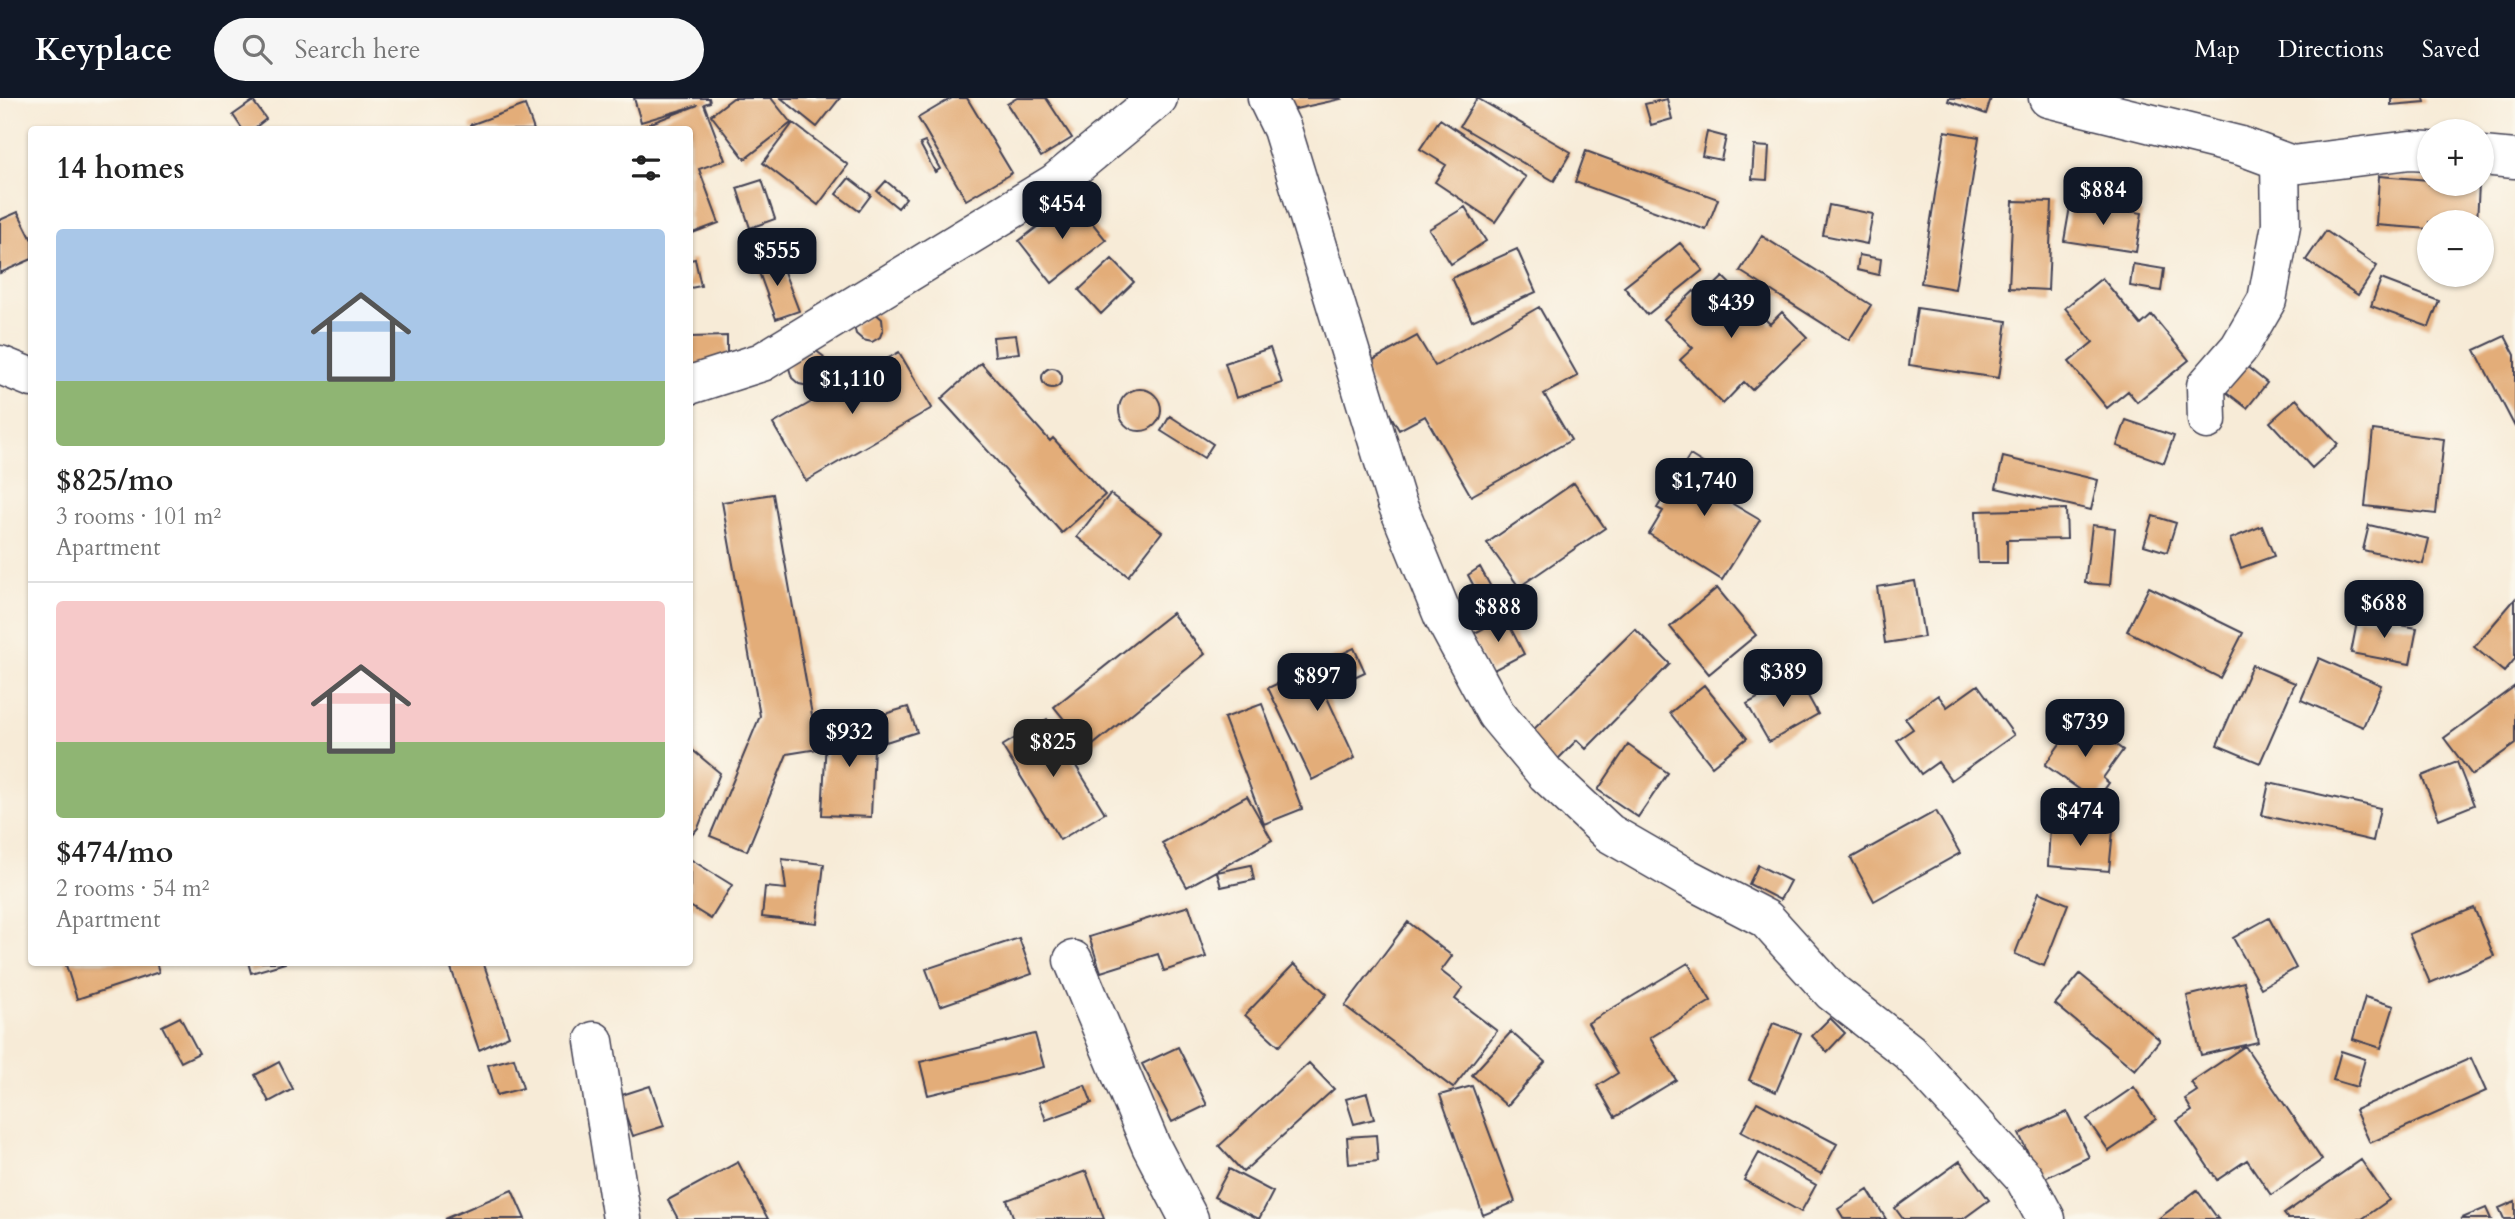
<!DOCTYPE html>
<html lang="en">
<head>
<meta charset="utf-8">
<style>
  body { margin:0; font-family:Cardo,serif; background:#f6f6f6; color:#222; height:100vh; display:flex; flex-direction:column; font-size:26px; white-space:nowrap }
  * { box-sizing:border-box; margin:0 }
  p { font-size:23px; color:#767676 }
  .icon { flex:none; width:38px; height:38px; fill:none; stroke:currentColor; stroke-width:2; stroke-linecap:round; stroke-linejoin:round }
  .map { position:relative; flex:1; overflow:hidden }
  .side { position:absolute; left:28px; top:28px; width:665px; height:840px; display:flex; flex-direction:column; background:#fff; border-radius:7px; box-shadow:0 2px 5px #0004 }
  .side>* { flex:none }
  .tools { position:absolute; left:2417px; top:21px; display:grid; gap:14px }
  .tools a { display:grid; place-items:center; width:77px; height:77px; border-radius:50%; background:#fff; box-shadow:0 2px 5px #0004; font-size:35px }
  .price { position:absolute; translate:-50% -60px; padding:0 16px; border-radius:14px; background:#111827; color:#fff; font-size:23px; line-height:46px; filter:drop-shadow(0 2px 4px #0008) }
  .price::after { content:''; position:absolute; left:50%; top:42px; width:21px; height:16px; margin-left:-10px; background:inherit; clip-path:polygon(0 0,100% 0,50% 100%) }
  .price.active { background:#222; color:#fff }
  ul { padding:0; list-style:none }
  li { display:grid; align-content:center; gap:14px; height:371px; padding:0 28px }
  li+li { border-top:2px solid #e0e0e0 }
  li span { display:grid; place-items:center; height:217px; border-radius:7px; color:#555 }
  li>.icon { margin-inline-start:auto }
  span .icon { width:126px; height:126px; fill:#fffc; stroke-width:1 }
  li b { font-size:30px }
  h2 { display:flex; justify-content:space-between; align-items:center; height:84px; padding:0 28px; font-size:30px }
  header { display:flex; align-items:center; gap:42px; box-sizing:border-box; height:98px; padding:0 35px; background:#111827; color:#fff }
  header strong { font-size:33px }
  nav { display:flex; gap:38px; margin-inline-start:auto; font-size:24px }
  .search { width:490px; height:63px; background:#f6f6f6; display:flex; align-items:center; gap:18px; box-sizing:border-box; padding:0 24px; border-radius:38px; color:#767676; font-size:26px }
  .map>svg:first-child { display:block }
  .building { fill:#e3ad79 }
  .lines { fill:none; stroke-linecap:round; stroke-linejoin:round }
  .street-casing { stroke:#424052; stroke-width:41 }
  .street { stroke:#fff; stroke-width:38 }
</style>
</head>
<body>
<header>
<strong>Keyplace</strong>
<div class="search"><svg class="icon" aria-label="search" viewBox="0 0 24 24"><circle cx="10" cy="10" r="6"/><path d="M15 15l6 6"/></svg>Search here</div>
<nav><a>Map</a><a>Directions</a><a>Saved</a></nav>
</header>
<div class="map">
<svg width="2515" height="1121" viewBox="0 0 2515 1121">
  <rect width="100%" height="100%" fill="#fbf7ec"/>
  <filter id="ink" filterUnits="userSpaceOnUse"><feTurbulence type="fractalNoise" baseFrequency=".0143" numOctaves="2"/><feDisplacementMap in="SourceGraphic" scale="14" xChannelSelector="R" yChannelSelector="G"/><feConvolveMatrix kernelMatrix="1 2 1 2 8 2 1 2 1" color-interpolation-filters="sRGB"/></filter>
  <filter id="wash" filterUnits="userSpaceOnUse"><feTurbulence type="fractalNoise" baseFrequency=".00686" numOctaves="4" result="noise"/><feDisplacementMap in="SourceGraphic" scale="28" xChannelSelector="R" yChannelSelector="G"/><feGaussianBlur stdDeviation="1.57" result="paint"/><feColorMatrix in="noise" values="0 0 0 0 0 0 0 0 0 0 0 0 0 0 0 0 0 1.4 0 .05"/><feComposite in="paint" operator="in"/></filter>
  <g filter="url(#wash)">
    <rect width="100%" height="100%" fill="#f7ebd7"/>
    <g id="blocks">
      <path class="building" d="M 634,0 L 709,0 L 710,4 L 704,6 L 725,62 L 699,71 L 719,125 L 690,136 L 690,32 L 633,32 L 698,7 L 641,24 Z
        M 733,0 L 771,0 L 791,25 L 745,61 L 711,17 Z
        M 781,0 L 840,0 L 817,29 Z
        M 952,0 L 967,0 L 1012,75 L 966,102 L 918,20 Z
        M 1017,0 L 1046,0 L 1072,40 L 1041,59 L 1007,6 Z
        M 1283,0 L 1340,0 L 1341,1 L 1286,13 Z
        M 1477,0 L 1571,54 L 1554,83 L 1460,28 Z
        M 1949,0 L 1991,0 L 1986,16 L 1948,3 Z
        M 2391,0 L 2424,0 L 2425,4 L 2391,7 Z
        M 1667,1 L 1672,21 L 1651,27 L 1645,6 Z
        M 253,3 L 266,21 L 252,32 L 243,32 L 233,17 Z
        M 525,7 L 534,32 L 471,32 L 470,27 Z
        M 1440,21 L 1526,79 L 1495,124 L 1435,84 L 1446,67 L 1420,51 Z
        M 793,25 L 848,67 L 818,107 L 763,65 Z
        M 1945,33 L 1979,39 L 1955,191 L 1921,185 Z
        M 1707,34 L 1726,39 L 1721,62 L 1702,58 Z
        M 925,44 L 940,71 L 935,74 L 920,46 Z
        M 1754,48 L 1769,49 L 1767,82 L 1752,81 Z
        M 1586,53 L 1718,101 L 1706,132 L 1575,84 Z
        M 2379,78 L 2429,82 L 2429,86 L 2479,86 L 2477,124 L 2429,124 L 2429,131 L 2376,127 Z
        M 849,80 L 871,97 L 859,113 L 836,96 Z
        M 762,82 L 775,121 L 750,130 L 737,90 Z
        M 886,83 L 906,100 L 898,110 L 877,93 Z
        M 1073,101 L 1106,142 L 1052,185 L 1019,143 Z
        M 2013,103 L 2052,104 L 2048,192 L 2009,190 Z
        M 2071,103 L 2142,115 L 2136,154 L 2064,143 Z
        M 1829,107 L 1873,116 L 1867,146 L 1823,137 Z
        M 1465,109 L 1486,143 L 1451,166 L 1429,131 Z
        M 18,114 L 32,142 L 32,161 L 0,175 L 0,122 Z
        M 2326,133 L 2377,168 L 2358,197 L 2306,162 Z
        M 1762,138 L 1871,207 L 1849,242 L 1740,173 Z
        M 1680,145 L 1703,172 L 1647,217 L 1624,189 Z
        M 1517,151 L 1536,194 L 1472,223 L 1452,180 Z
        M 1859,157 L 1881,161 L 1879,177 L 1857,172 Z
        M 778,158 L 799,213 L 776,221 L 756,166 Z
        M 695,161 L 701,188 L 690,190 L 690,162 Z
        M 1112,161 L 1134,184 L 1101,216 L 1079,192 Z
        M 2133,166 L 2164,171 L 2161,193 L 2130,188 Z
        M 1723,179 L 1770,226 L 1782,214 L 1807,239 L 1752,292 L 1744,284 L 1723,306 L 1680,262 L 1693,250 L 1664,221 L 1694,193 L 1701,200 Z
        M 2102,180 L 2141,227 L 2152,217 L 2189,262 L 2137,304 L 2128,293 L 2107,310 L 2069,264 L 2093,244 L 2065,210 Z
        M 2381,181 L 2439,203 L 2429,229 L 2371,208 Z
        M 1539,209 L 1578,278 L 1544,296 L 1571,342 L 1471,398 L 1425,318 L 1399,332 L 1362,268 L 1417,238 L 1435,268 Z
        M 1917,210 L 2007,223 L 1999,280 L 1909,267 Z
        M 875,215 L 882,221 L 883,231 L 880,239 L 872,244 L 863,242 L 856,236 L 854,228 Z
        M 1016,237 L 1019,255 L 995,258 L 993,239 Z
        M 727,238 L 727,271 L 690,272 L 690,239 Z
        M 2505,238 L 2515,257 L 2515,329 L 2475,252 Z
        M 1270,250 L 1282,285 L 1236,300 L 1225,265 Z
        M 815,252 L 823,258 L 826,267 L 824,277 L 818,284 L 809,288 L 799,286 L 792,280 L 789,270 L 790,261 Z
        M 899,254 L 932,310 L 806,383 L 773,326 Z
        M 981,265 L 1050,343 L 1053,340 L 1105,397 L 1062,435 L 941,301 Z
        M 2245,267 L 2267,285 L 2247,310 L 2225,293 Z
        M1042 280a10 10 0 1 1 20 0a10 10 0 1 1-20 0Z
        M1119 312a21 21 0 1 1 42 0a21 21 0 1 1-42 0Z
        M 2296,301 L 2338,346 L 2312,370 L 2270,324 Z
        M 1170,318 L 1213,346 L 1204,360 L 1161,333 Z
        M 2126,322 L 2174,338 L 2164,365 L 2117,348 Z
        M 2373,332 L 2444,341 L 2436,416 L 2365,408 Z
        M 1690,357 L 1743,390 L 1733,406 L 1760,422 L 1722,482 L 1649,436 L 1663,413 L 1657,410 Z
        M 2003,359 L 2098,382 L 2091,412 L 1996,390 Z
        M 1574,385 L 1605,430 L 1519,489 L 1487,445 Z
        M 773,396 L 818,651 L 787,656 L 747,753 L 710,738 L 760,618 L 722,404 Z
        M 1110,396 L 1162,434 L 1128,478 L 1077,439 Z
        M 2066,411 L 2067,441 L 2007,442 L 2007,465 L 1978,465 L 1976,413 Z
        M 2153,418 L 2176,425 L 2167,454 L 2144,447 Z
        M 2092,427 L 2115,430 L 2110,487 L 2085,485 Z
        M 2369,427 L 2429,441 L 2423,466 L 2363,452 Z
        M 2262,428 L 2274,458 L 2241,470 L 2230,441 Z
        M 1480,469 L 1492,491 L 1479,498 L 1468,477 Z
        M 1915,483 L 1924,539 L 1885,545 L 1877,489 Z
        M 2149,489 L 2243,535 L 2220,580 L 2127,533 Z
        M 1717,490 L 1756,537 L 1709,576 L 1670,529 Z
        M 2515,501 L 2515,561 L 2504,574 L 2474,549 Z
        M 1172,515 L 1205,556 L 1088,651 L 1054,609 Z
        M 1505,519 L 1524,556 L 1490,574 L 1471,537 Z
        M 2358,519 L 2417,530 L 2410,566 L 2351,555 Z
        M 1635,531 L 1670,566 L 1586,651 L 1577,642 L 1552,667 L 1525,640 Z
        M 1354,550 L 1365,574 L 1324,593 L 1355,660 L 1312,682 L 1268,590 Z
        M 2319,560 L 2381,587 L 2363,629 L 2301,602 Z
        M 2252,567 L 2295,585 L 2260,665 L 2217,647 Z
        M 1797,578 L 1818,616 L 1769,644 L 1747,606 Z
        M 1704,587 L 1747,640 L 1712,668 L 1670,615 Z
        M 1978,587 L 2014,637 L 1951,682 L 1938,664 L 1921,676 L 1897,642 L 1913,631 L 1905,620 L 1938,597 L 1947,609 Z
        M 2515,588 L 2515,646 L 2472,677 L 2444,640 Z
        M 1262,606 L 1302,711 L 1264,726 L 1224,620 Z
        M 908,609 L 917,634 L 886,644 L 878,618 Z
        M 2078,620 L 2123,652 L 2103,680 L 2109,685 L 2096,703 L 2045,667 Z
        M 1047,621 L 1105,715 L 1060,742 L 1002,648 Z
        M 827,623 L 875,625 L 871,719 L 822,717 Z
        M 1628,647 L 1668,675 L 1638,719 L 1598,692 Z
        M 690,650 L 720,675 L 698,730 L 690,739 Z
        M 2457,664 L 2474,707 L 2439,721 L 2422,678 Z
        M 2269,685 L 2380,710 L 2373,743 L 2262,717 Z
        M 1247,698 L 1272,742 L 1187,789 L 1162,745 Z
        M 1936,713 L 1960,755 L 1874,803 L 1851,760 Z
        M 2050,727 L 2113,732 L 2109,773 L 2048,768 Z
        M 690,761 L 732,787 L 711,821 L 690,808 Z
        M 782,761 L 824,766 L 817,825 L 762,819 L 765,789 L 786,791 Z
        M 1251,767 L 1254,782 L 1221,789 L 1217,774 Z
        M 1758,767 L 1790,783 L 1780,802 L 1749,786 Z
        M 2039,794 L 2068,806 L 2044,868 L 2015,856 Z
        M 1189,808 L 1206,859 L 1164,873 L 1158,856 L 1101,874 L 1089,839 Z
        M 2474,810 L 2494,858 L 2430,885 L 2409,836 Z
        M 2269,820 L 2296,870 L 2261,890 L 2233,840 Z
        M 1408,824 L 1452,858 L 1441,873 L 1463,890 L 1455,901 L 1497,933 L 1453,990 L 1345,908 Z
        M 1019,840 L 1032,876 L 940,908 L 926,871 Z
        M 65,864 L 156,864 L 159,874 L 77,901 Z
        M 248,864 L 285,864 L 285,865 L 251,875 Z
        M 449,864 L 483,864 L 509,938 L 479,952 Z
        M 1688,865 L 1711,903 L 1650,940 L 1676,982 L 1615,1019 L 1597,988 L 1618,975 L 1588,925 Z
        M 1294,866 L 1327,896 L 1279,948 L 1245,917 Z
        M 2080,876 L 2160,942 L 2135,972 L 2055,906 Z
        M 2244,884 L 2258,944 L 2201,957 L 2187,898 Z
        M 2365,899 L 2394,908 L 2381,950 L 2353,941 Z
        M 180,919 L 199,955 L 181,964 L 162,928 Z
        M 1830,920 L 1845,935 L 1827,954 L 1812,938 Z
        M 1773,925 L 1801,935 L 1776,994 L 1749,982 Z
        M 1511,934 L 1545,964 L 1507,1008 L 1472,977 Z
        M 1035,936 L 1044,969 L 928,997 L 920,964 Z
        M 2245,948 L 2322,1062 L 2271,1097 L 2247,1062 L 2217,1082 L 2177,1023 L 2192,1013 L 2185,1001 L 2197,993 L 2191,984 Z
        M 1178,949 L 1207,1007 L 1172,1024 L 1142,966 Z
        M 2341,953 L 2365,961 L 2357,989 L 2333,982 Z
        M 514,960 L 523,990 L 497,997 L 488,967 Z
        M 2471,960 L 2486,993 L 2370,1045 L 2355,1012 Z
        M 279,964 L 293,991 L 269,1004 L 255,977 Z
        M 1309,965 L 1334,991 L 1243,1074 L 1219,1048 Z
        M 1085,987 L 1092,1005 L 1046,1022 L 1039,1004 Z
        M 650,988 L 664,1028 L 633,1038 L 619,998 Z
        M 1472,988 L 1515,1104 L 1483,1117 L 1440,997 Z
        M 2134,989 L 2156,1021 L 2109,1053 L 2087,1021 Z
        M 1367,995 L 1374,1021 L 1354,1026 L 1346,1001 Z
        M 1757,1004 L 1837,1046 L 1821,1076 L 1741,1034 Z
        M 2067,1014 L 2089,1059 L 2041,1082 L 2019,1036 Z
        M 1376,1037 L 1378,1063 L 1349,1066 L 1347,1039 Z
        M 1759,1055 L 1816,1087 L 1801,1114 L 1744,1082 Z
        M 2361,1062 L 2389,1102 L 2362,1121 L 2288,1121 L 2284,1116 Z
        M 1960,1063 L 1989,1102 L 1963,1121 L 1903,1121 L 1895,1110 Z
        M 738,1064 L 768,1121 L 678,1121 L 668,1102 Z
        M 1229,1071 L 1273,1094 L 1259,1121 L 1214,1099 Z
        M 1086,1073 L 1104,1121 L 1014,1121 L 1007,1102 Z
        M 512,1092 L 525,1121 L 444,1121 Z
        M 1868,1092 L 1886,1121 L 1844,1121 L 1838,1111 Z
        M 2197,1092 L 2218,1121 L 2158,1121 Z
        M 2515,1103 L 2515,1121 L 2504,1121 L 2499,1110 Z
        M 2486,1110 L 2491,1121 L 2460,1121 Z"/>
    </g>
  </g>
  <g filter="url(#ink)">
    <use href="#blocks" fill-opacity="0" stroke="#424052" stroke-width="2"/>
    <g class="lines">
      <g class="street-casing">
        <path id="street" d="M 1267,0 L 1282,31 L 1396,403 L 1443,518 L 1496,616 L 1546,676 L 1609,735 L 1687,780 L 1766,821 L 1832,894 L 1909,954 L 2024,1080 L 2046,1121
          M 2048,0 L 2241,48 L 2292,67 L 2410,52 L 2429,53
          M 2482,58 L 2515,61
          M 0,267 L 32,280
          M 690,287 L 762,264 L 1055,85 L 1158,0
          M 2207,322 L 2206,288 L 2239,250 L 2267,202 L 2281,127 L 2280,63
          M 1073,862 L 1151,1048 L 1189,1121
          M 594,943 L 622,1121"/>
      </g>
      <use href="#street" class="street"/>
    </g>
  </g>
</svg>
<div class="tools">
<a>+</a>
<a>−</a>
</div>
<b class="price" style="left:2103px;top:129px">$884</b>
<b class="price" style="left:1062px;top:143px">$454</b>
<b class="price" style="left:777px;top:190px">$555</b>
<b class="price" style="left:1731px;top:242px">$439</b>
<b class="price" style="left:852px;top:318px">$1,110</b>
<b class="price" style="left:1704px;top:420px">$1,740</b>
<b class="price" style="left:2384px;top:542px">$688</b>
<b class="price" style="left:1498px;top:546px">$888</b>
<b class="price" style="left:1783px;top:611px">$389</b>
<b class="price" style="left:1317px;top:615px">$897</b>
<b class="price" style="left:2085px;top:661px">$739</b>
<b class="price" style="left:849px;top:671px">$932</b>
<b class="price active" style="left:1053px;top:681px">$825</b>
<b class="price" style="left:2080px;top:750px">$474</b>
<section class="side">
<h2>14 homes<svg class="icon" aria-label="filters" viewBox="0 0 24 24"><path d="M4 7h16M4 17h16"/><circle cx="9" cy="7" r="2"/><circle cx="15" cy="17" r="2"/></svg></h2>
<ul>
<li><span style="background:linear-gradient(#a9c7e8 70%,#8fb573 0)"><svg class="icon" aria-label="home" viewBox="0 0 24 24"><path d="M3 11l9-7 9 7M6 9v11h12V9"/></svg></span><div><b>$825/mo</b><p>3 rooms · 101 m²</p><p>Apartment</p></div></li>
<li><span style="background:linear-gradient(#f6c9c9 65%,#8fb573 0)"><svg class="icon" aria-label="home" viewBox="0 0 24 24"><path d="M3 11l9-7 9 7M6 9v11h12V9"/></svg></span><div><b>$474/mo</b><p>2 rooms · 54 m²</p><p>Apartment</p></div></li>
</ul>
</section>
</div>
</body>
</html>
